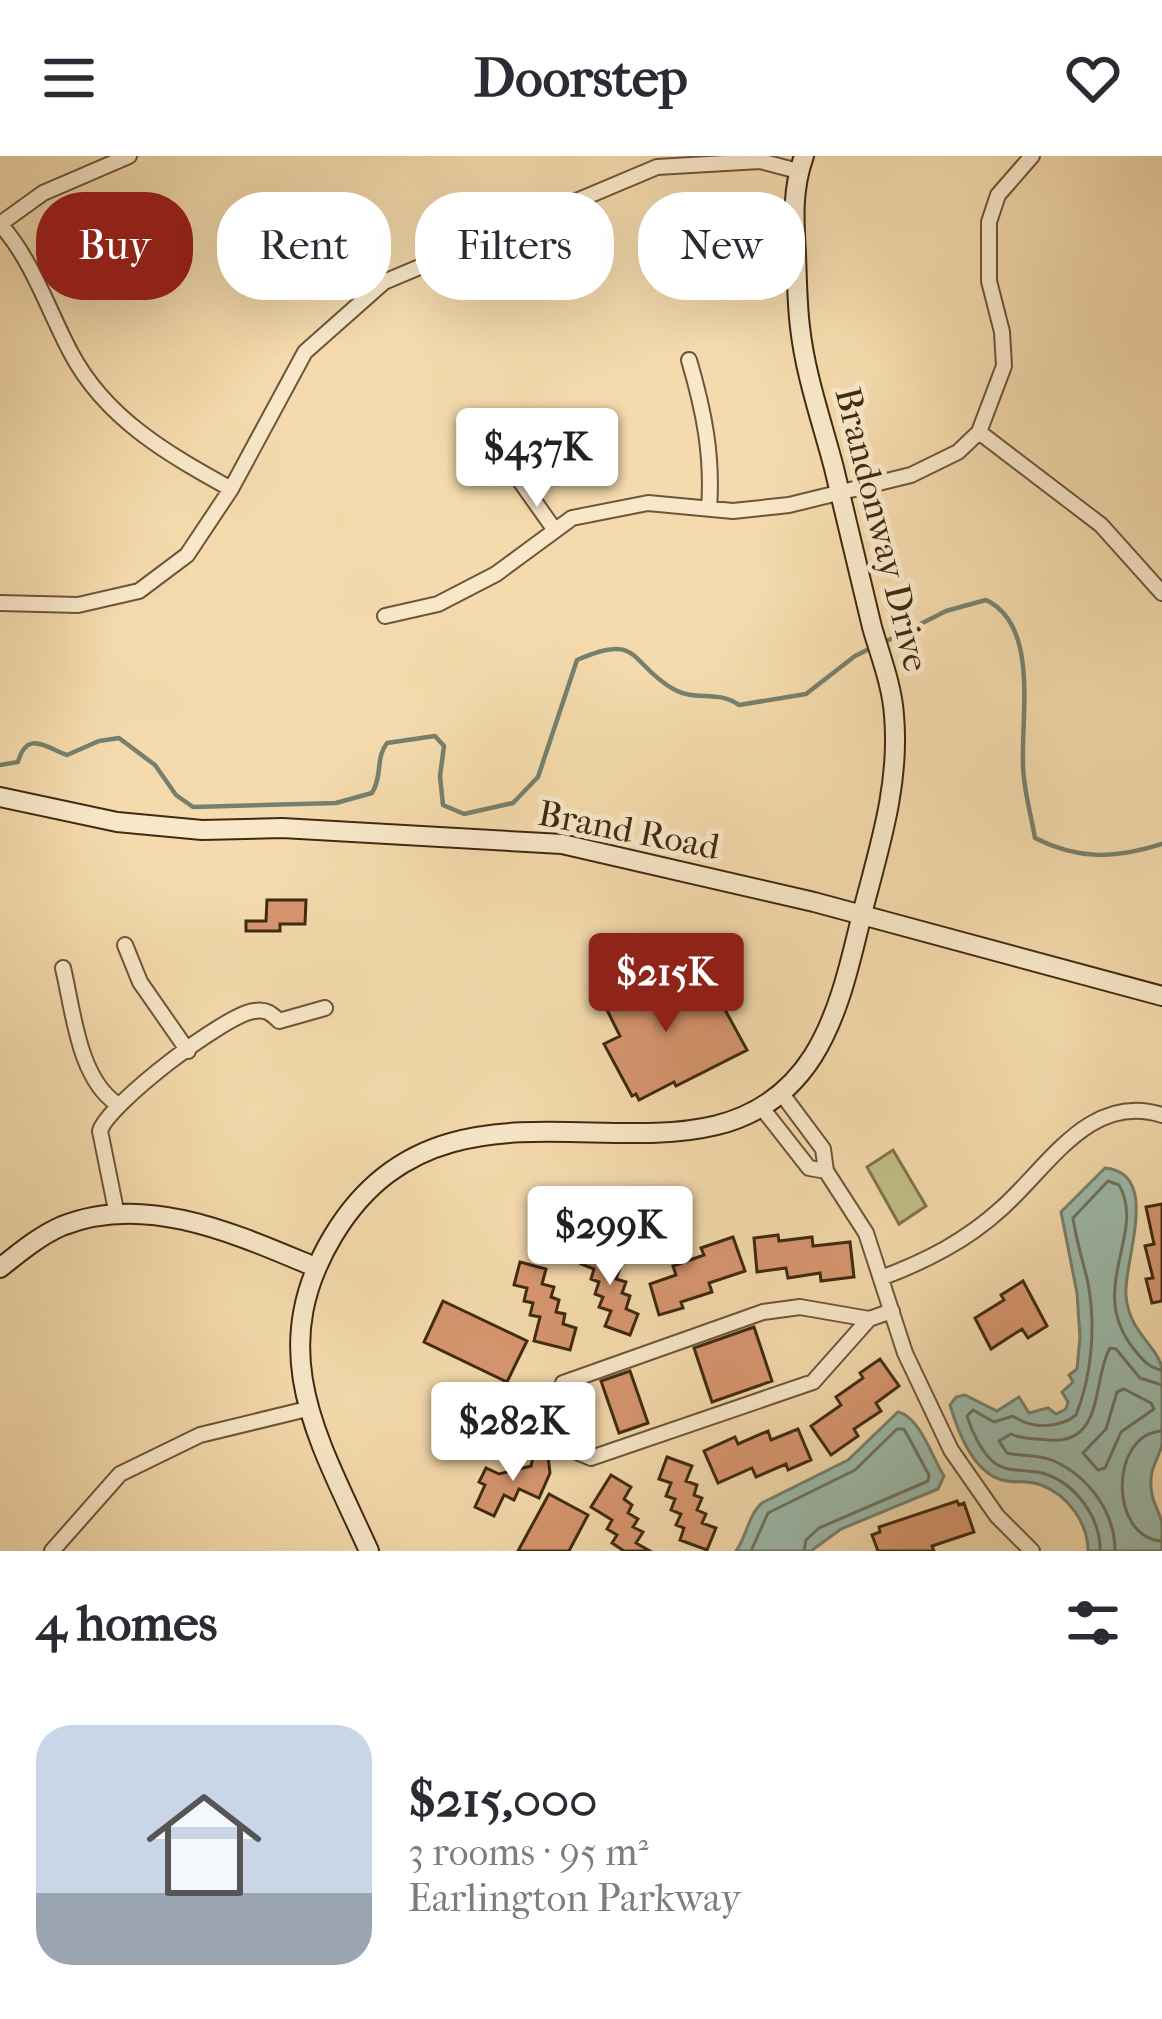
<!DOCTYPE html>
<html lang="en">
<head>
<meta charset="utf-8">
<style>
  body { margin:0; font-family:"IM FELL French Canon",serif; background:#f2f2f3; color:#2b2b33; height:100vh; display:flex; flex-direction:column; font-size:45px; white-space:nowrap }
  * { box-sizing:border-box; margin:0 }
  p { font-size:39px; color:#7c7c81 }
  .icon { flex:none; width:66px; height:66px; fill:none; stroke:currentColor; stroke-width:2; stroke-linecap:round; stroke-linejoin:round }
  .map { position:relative; height:1395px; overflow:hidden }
  .sheet { display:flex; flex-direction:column; background:#fff; flex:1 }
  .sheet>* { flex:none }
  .top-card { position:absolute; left:36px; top:36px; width:1092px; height:108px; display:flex; gap:24px }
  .price { position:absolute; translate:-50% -102px; padding:0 27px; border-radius:12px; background:#fff; color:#222; font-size:39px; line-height:78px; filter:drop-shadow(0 3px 6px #0008) }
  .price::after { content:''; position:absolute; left:50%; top:72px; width:36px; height:27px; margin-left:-18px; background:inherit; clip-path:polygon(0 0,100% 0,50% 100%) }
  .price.selected { background:#8f2418; color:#fff }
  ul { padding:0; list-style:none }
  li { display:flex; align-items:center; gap:36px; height:300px; padding:0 36px }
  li+li { border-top:3px solid #e1e1e2 }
  li span { display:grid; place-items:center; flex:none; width:336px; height:240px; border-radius:36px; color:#555 }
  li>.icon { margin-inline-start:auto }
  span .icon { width:144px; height:144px; fill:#fffc; stroke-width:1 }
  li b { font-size:51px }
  h2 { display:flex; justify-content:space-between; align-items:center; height:144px; padding:0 36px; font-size:51px }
  .tag { padding:0 42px; border-radius:48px; background:#fff; box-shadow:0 12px 48px #0002; font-size:42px; line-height:108px }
  .tag.selected { background:#8f2418; color:#fff }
  header { display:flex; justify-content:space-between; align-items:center; height:156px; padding:0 36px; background:#fff; font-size:54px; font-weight:700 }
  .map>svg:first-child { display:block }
  .green { fill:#c1be86; stroke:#80744b; stroke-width:3 }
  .water { fill:#9cbaab; stroke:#77806d; stroke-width:3 }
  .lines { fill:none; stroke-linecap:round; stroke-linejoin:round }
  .shore { stroke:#6e725e; stroke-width:3 }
  .stream { stroke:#77806d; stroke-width:4.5 }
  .building { fill:#d7966f; stroke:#402a10; stroke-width:3 }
  .street-casing { stroke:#6d5637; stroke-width:18 }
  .secondary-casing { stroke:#402a10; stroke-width:22 }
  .street { stroke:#f8e7c9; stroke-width:14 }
  .secondary { stroke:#f8e7c9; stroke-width:18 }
  .labels { text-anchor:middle; stroke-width:10; stroke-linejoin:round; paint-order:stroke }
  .street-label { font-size:36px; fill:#402a10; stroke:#f8e7c9 }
</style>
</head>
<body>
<header><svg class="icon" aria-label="menu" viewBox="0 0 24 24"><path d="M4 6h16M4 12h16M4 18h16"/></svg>Doorstep<svg class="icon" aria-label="heart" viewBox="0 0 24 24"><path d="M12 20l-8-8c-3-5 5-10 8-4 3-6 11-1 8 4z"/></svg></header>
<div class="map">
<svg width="1162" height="1395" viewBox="0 0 1162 1395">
  <rect width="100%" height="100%" fill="#f4daac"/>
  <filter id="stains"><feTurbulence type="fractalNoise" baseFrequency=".00167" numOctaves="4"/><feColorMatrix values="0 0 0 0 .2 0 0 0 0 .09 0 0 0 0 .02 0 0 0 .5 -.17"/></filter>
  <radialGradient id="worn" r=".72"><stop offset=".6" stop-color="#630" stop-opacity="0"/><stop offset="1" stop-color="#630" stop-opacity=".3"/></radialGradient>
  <path class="green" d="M 893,994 L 926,1050 L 899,1068 L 867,1011 Z"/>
  <path class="water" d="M 1105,1012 C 1162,1017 1123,1105 1126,1140 C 1129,1177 1159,1191 1162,1213 C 1162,1235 1162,1267 1162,1288 C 1160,1300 1151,1310 1151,1323 C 1150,1346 1158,1350 1162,1367 C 1162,1375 1162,1387 1162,1395 L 1088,1395 C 1088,1367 1068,1339 1041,1329 C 1026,1323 1009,1329 994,1321 C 970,1308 957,1273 950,1249 L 956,1241 L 965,1239 L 997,1255 L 1019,1241 L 1029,1257 L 1048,1252 L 1056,1258 L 1066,1253 L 1068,1246 L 1062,1236 L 1073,1226 L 1069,1219 L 1077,1213 L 1080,1181 L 1077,1137 L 1061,1056 Z
    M 898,1256 C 920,1261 932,1301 944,1320 L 938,1333 L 841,1373 L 811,1395 L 736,1395 C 747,1380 748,1359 762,1347 L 848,1304 Z"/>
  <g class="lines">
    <path class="shore" d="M 1124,1233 L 1151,1247 L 1154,1253 L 1121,1276 L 1105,1312 L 1098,1314 L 1083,1297 L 1106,1273 L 1117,1236 Z
      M 1162,1275 C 1109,1278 1109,1382 1162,1385
      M 751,1395 L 768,1357 L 855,1314 L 897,1273 L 904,1273 L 929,1319 L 928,1325 L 819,1372 L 806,1384 L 804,1395
      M 1100,1395 C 1101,1362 1075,1326 1042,1317 C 1027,1313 1010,1317 996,1308 C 982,1298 972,1276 967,1260 L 973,1254 L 994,1266 L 1013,1260 C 1031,1273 1059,1273 1076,1259 C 1092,1219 1096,1170 1088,1127 C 1083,1105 1076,1084 1073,1062 L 1108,1025 L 1119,1029 C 1147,1078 1086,1131 1133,1192 C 1142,1203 1148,1212 1162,1214
      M 1115,1395 C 1115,1356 1089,1321 1054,1305 C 1039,1298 1022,1301 1007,1297 L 999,1285 L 1011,1278 C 1024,1284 1035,1282 1049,1284 C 1105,1289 1092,1223 1110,1192 L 1116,1193 L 1140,1222 L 1162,1229"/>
    <path class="stream" d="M 881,488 L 946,455 L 986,444 C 1039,469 1021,559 1023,608 C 1023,632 1031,658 1035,682 C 1078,704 1116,703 1162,688
      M 0,609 L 18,606 C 27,574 45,591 67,599 L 99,585 L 119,582 L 155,609 L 176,639 L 193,651 L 336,647 L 372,637 C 383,619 375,603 387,587 L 435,580 L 444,590 L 440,620 L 443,649 L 464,658 L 513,647 L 538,621 L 577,504 C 642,475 629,509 675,534 C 696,545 719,534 739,549 L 806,538 L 855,500 L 871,492"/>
  </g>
  <path class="building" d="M 267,744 L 306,744 L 305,768 L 280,768 L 280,775 L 246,775 L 246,765 L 266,765 Z
    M 630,815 L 643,815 L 666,854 L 712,830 L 747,894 L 676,930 L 674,926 L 639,944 L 636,938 L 632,940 L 604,888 L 620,880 L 599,838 L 617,819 Z
    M 1162,1048 L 1162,1145 L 1152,1147 L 1146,1123 L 1153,1122 L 1145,1090 L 1154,1088 L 1146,1051 Z
    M 778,1079 L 779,1085 L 812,1081 L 813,1090 L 850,1086 L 854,1121 L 821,1125 L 820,1117 L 788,1122 L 786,1112 L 757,1116 L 754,1082 Z
    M 733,1081 L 745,1115 L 709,1127 L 712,1136 L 681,1146 L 683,1152 L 659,1159 L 650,1128 L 676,1119 L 673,1110 L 704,1099 L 701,1092 Z
    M 589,1086 L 617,1097 L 613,1109 L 620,1112 L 616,1123 L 626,1126 L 622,1137 L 630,1140 L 626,1153 L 638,1158 L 630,1179 L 605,1170 L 611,1155 L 599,1151 L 603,1141 L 595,1138 L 599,1126 L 591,1123 L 594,1113 L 581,1108 Z
    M 520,1106 L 546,1113 L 542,1128 L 554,1131 L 551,1141 L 559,1144 L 556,1156 L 565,1158 L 563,1168 L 576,1172 L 570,1194 L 534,1185 L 540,1161 L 530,1159 L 533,1147 L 524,1145 L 527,1132 L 514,1129 Z
    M 1023,1125 L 1047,1170 L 1028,1182 L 1022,1173 L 991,1193 L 975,1162 L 1004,1144 L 1001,1139 Z
    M 443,1145 L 527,1185 L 507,1226 L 424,1186 Z
    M 754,1171 L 772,1225 L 712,1246 L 694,1192 Z
    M 880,1203 L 899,1230 L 876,1247 L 881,1255 L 854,1273 L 858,1280 L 831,1299 L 811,1270 L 841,1249 L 836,1241 L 863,1222 L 860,1217 Z
    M 630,1215 L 648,1267 L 619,1277 L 601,1225 Z
    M 502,1229 L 527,1242 L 535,1257 L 526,1268 L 515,1260 L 485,1272 L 478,1284 L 465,1277 L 468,1271 L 457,1265 L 467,1246 L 476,1251 L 481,1242 L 491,1248 Z
    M 798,1273 L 811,1304 L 788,1314 L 786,1308 L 756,1321 L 752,1312 L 718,1327 L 704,1295 L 735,1281 L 738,1288 L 768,1275 L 771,1284 Z
    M 534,1296 L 548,1300 L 550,1317 L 539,1342 L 519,1333 L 514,1344 L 504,1339 L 494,1360 L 475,1351 L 485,1329 L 479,1326 L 486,1312 L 499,1318 L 531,1310 Z
    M 667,1301 L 692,1310 L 686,1325 L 697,1329 L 694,1339 L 702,1342 L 697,1354 L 706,1358 L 702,1367 L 716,1372 L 707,1394 L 680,1384 L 684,1372 L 676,1369 L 681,1358 L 671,1354 L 675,1343 L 666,1340 L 671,1327 L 659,1323 Z
    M 611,1319 L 631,1331 L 624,1343 L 632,1349 L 628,1357 L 638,1363 L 633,1371 L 643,1376 L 636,1387 L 650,1395 L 624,1395 L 612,1387 L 617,1379 L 607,1373 L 612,1364 L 591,1351 Z
    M 549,1338 L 588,1359 L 569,1395 L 518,1395 Z
    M 957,1345 L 959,1349 L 964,1347 L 974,1376 L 932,1390 L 934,1395 L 878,1395 L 872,1379 L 880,1376 L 879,1371 Z"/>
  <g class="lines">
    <g class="street-casing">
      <path id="street" d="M 0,68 C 33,105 48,154 71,197 C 106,263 168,298 231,333
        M 0,68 L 43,37 L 129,0
        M 689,204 C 704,255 713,300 709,353
        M 979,276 L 1101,369 L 1162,437
        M 499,295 L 554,373
        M 0,447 L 78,449 L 139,435 L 187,399 L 231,333 L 305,196 L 384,126 L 657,11 L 760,5 L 798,15
        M 385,460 L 438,448 L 496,418 L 572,362 L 648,347 L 733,355 L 789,349 L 911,319 L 958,296 L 979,276 L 1004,210 L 1002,176 L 989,125 L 989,66 L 998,39 L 1032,0
        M 125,789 L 140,826 L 188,895
        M 63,812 C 73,853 78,922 117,948
        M 782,938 L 823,993 L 826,1015 L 866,1077 L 905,1197 L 951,1294 L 997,1360 L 1032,1395
        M 762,952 L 809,1012 L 826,1015
        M 117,1059 L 100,975 C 108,948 226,858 254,855 C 266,853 271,857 279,865 L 325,852
        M 881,1122 C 926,1105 966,1085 1002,1052 C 1049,1010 1090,936 1162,959
        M 869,1163 L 800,1151 L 763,1156 L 563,1227 L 559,1242 L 579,1297 L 591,1302 L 813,1226 L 869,1163 L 892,1155
        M 52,1395 L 120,1318 L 200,1279 L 307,1253"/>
    </g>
    <g class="secondary-casing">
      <path id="secondary" d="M 0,641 L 117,666 L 202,674 L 282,672 L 562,688 L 814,746 L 1162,840
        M 0,1112 C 19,1097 39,1080 62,1070 C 146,1036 238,1079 315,1111
        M 369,1395 C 319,1284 263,1197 333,1080 C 457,873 705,1070 813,900 C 840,857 851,803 863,754 C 880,689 900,627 894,559 C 892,529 880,499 872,471 C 859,418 847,365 834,312 C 822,266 805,218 800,171 C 797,147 797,122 796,98 C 794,64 792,33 804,0"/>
    </g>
    <use href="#street" class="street"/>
    <use href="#secondary" class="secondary"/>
  </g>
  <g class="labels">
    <g class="street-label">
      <text transform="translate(883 373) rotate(76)" y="13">Brandonway Drive</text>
      <text transform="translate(629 673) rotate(11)" y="13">Brand Road</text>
    </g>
  </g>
  <rect width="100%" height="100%" filter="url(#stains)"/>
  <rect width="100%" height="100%" fill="url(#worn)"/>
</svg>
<b class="price" style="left:537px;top:354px">$437K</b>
<b class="price selected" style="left:666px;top:879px">$215K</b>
<b class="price" style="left:610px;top:1132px">$299K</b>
<b class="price" style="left:513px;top:1328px">$282K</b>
<div class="top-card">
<a class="tag selected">Buy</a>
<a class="tag">Rent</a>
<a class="tag">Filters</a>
<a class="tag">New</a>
</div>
</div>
<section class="sheet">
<h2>4 homes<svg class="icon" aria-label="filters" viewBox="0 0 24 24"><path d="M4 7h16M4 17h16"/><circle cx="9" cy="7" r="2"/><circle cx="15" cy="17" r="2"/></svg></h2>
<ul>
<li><span style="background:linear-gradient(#c9d6e8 70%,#9aa5b1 0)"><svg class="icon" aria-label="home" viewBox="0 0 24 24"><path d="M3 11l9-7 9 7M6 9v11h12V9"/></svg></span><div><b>$215,000</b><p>3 rooms · 95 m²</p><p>Earlington Parkway</p></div></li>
</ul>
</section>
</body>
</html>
